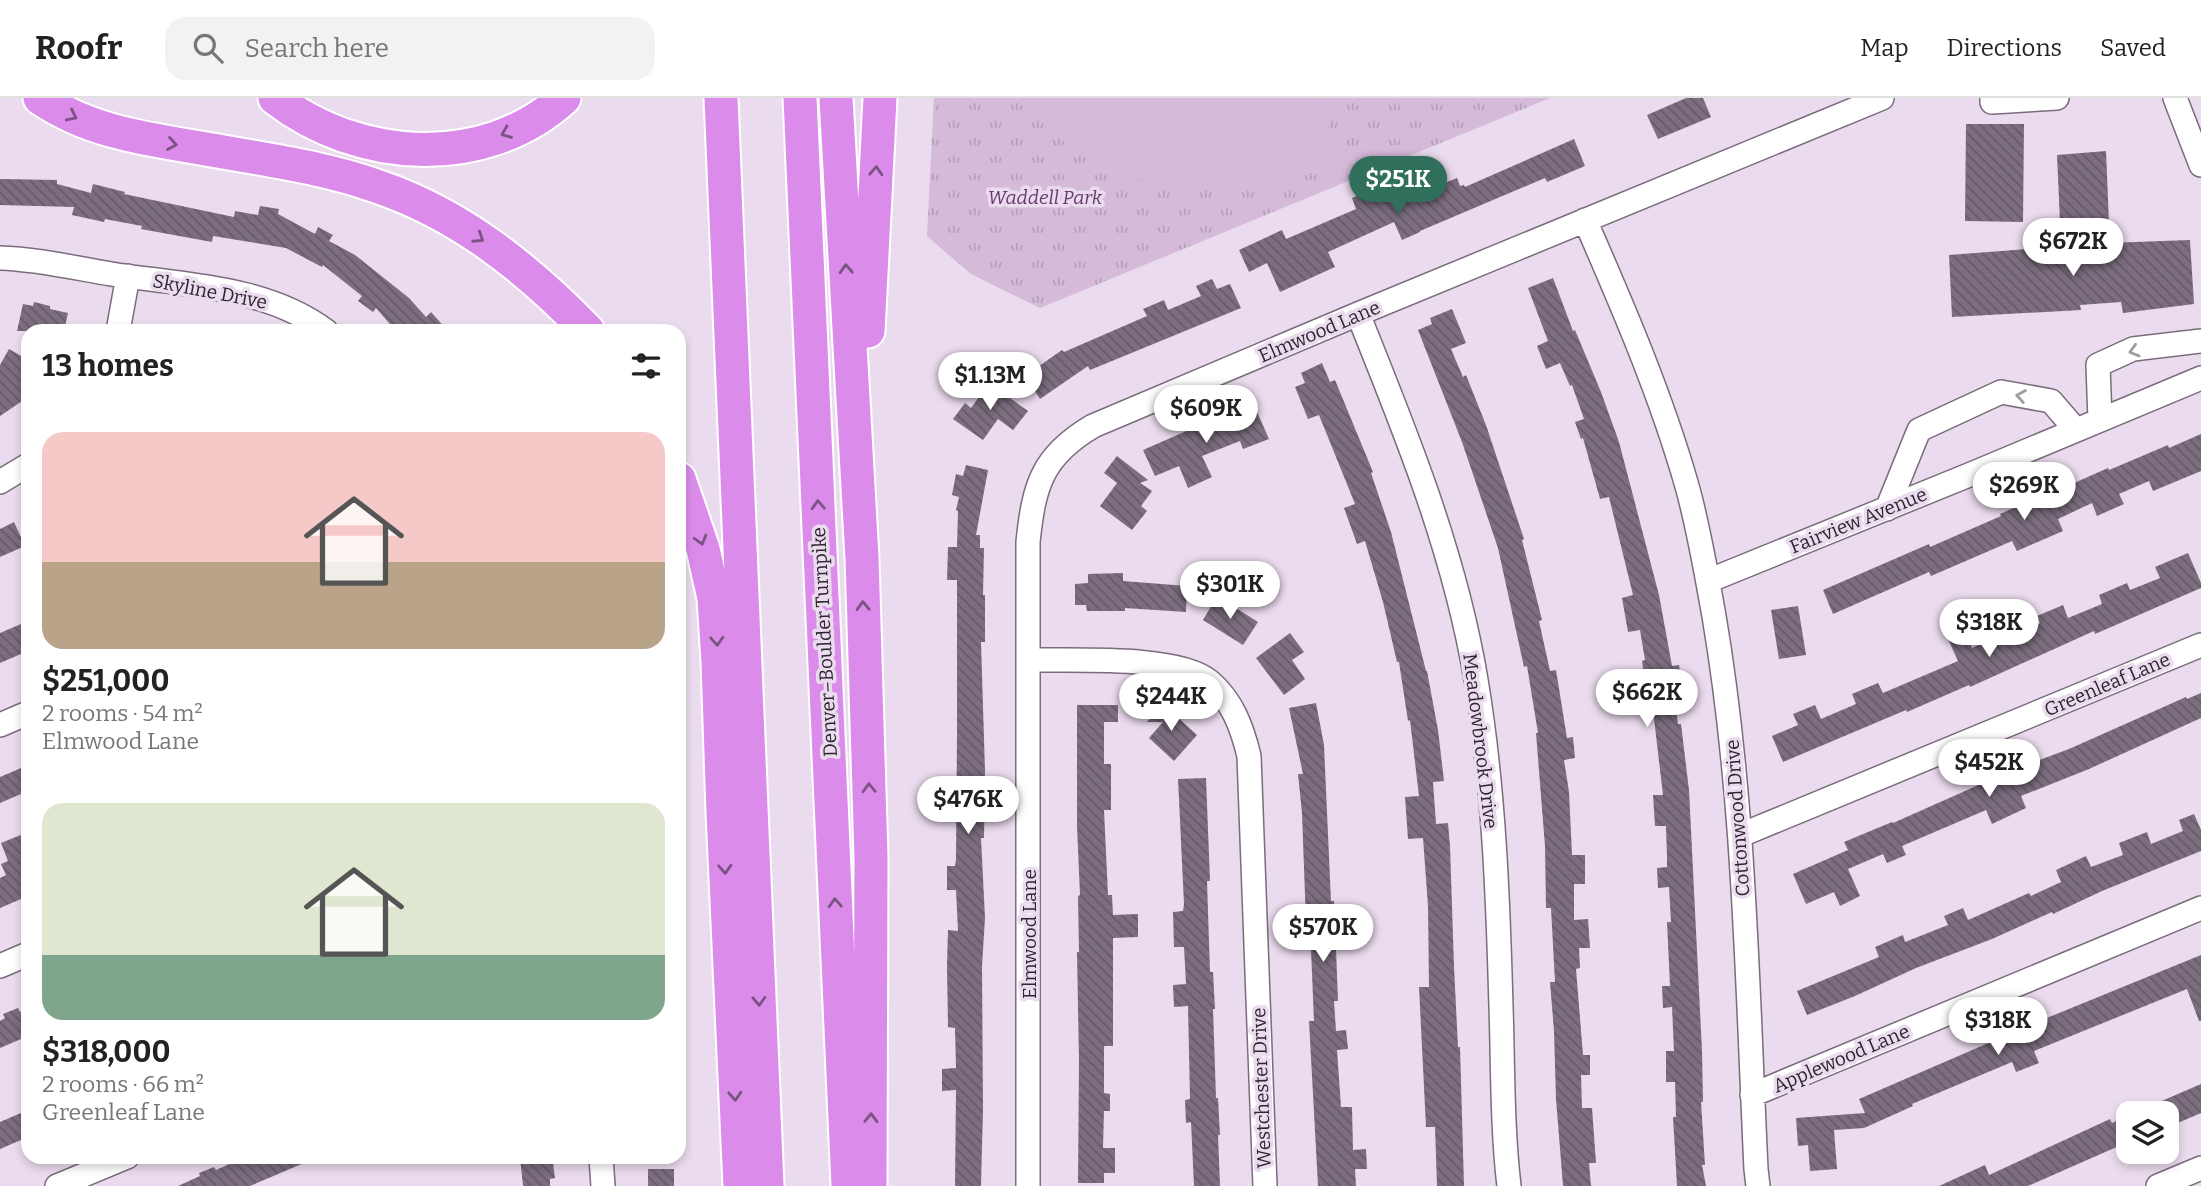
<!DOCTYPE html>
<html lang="en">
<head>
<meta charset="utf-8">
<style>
  body { margin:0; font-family:Bitter,serif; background:#f2f2f2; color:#222; height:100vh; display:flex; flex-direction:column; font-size:26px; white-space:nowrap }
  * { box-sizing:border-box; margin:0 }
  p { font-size:23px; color:#767676 }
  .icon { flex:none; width:38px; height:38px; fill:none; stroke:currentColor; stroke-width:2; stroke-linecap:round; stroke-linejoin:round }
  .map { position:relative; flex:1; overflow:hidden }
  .panel { position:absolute; left:21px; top:226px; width:665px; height:840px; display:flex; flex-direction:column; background:#fff; border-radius:21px; box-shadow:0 4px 10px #0003 }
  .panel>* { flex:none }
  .controls { position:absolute; left:2116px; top:1003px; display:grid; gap:14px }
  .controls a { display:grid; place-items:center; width:63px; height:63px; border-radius:14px; background:#fff; box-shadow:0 4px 10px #0003; font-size:35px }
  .price { position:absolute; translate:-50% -60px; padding:0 16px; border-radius:24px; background:#fff; color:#222; font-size:23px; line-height:46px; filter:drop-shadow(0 2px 4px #0008) }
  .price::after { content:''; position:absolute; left:50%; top:42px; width:21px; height:16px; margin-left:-10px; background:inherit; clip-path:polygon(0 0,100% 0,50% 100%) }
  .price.selected { background:#316f5d; color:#fff }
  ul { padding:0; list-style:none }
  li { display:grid; align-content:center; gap:14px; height:371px; padding:0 21px }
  li span { display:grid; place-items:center; height:217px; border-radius:21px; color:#555 }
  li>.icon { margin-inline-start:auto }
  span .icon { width:126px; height:126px; fill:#fffc; stroke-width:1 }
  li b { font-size:30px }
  h2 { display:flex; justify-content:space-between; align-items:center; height:84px; padding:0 21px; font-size:30px }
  header { display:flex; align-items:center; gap:42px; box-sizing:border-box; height:98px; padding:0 35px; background:#fff; border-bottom:2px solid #e0e0e0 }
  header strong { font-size:33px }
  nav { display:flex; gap:38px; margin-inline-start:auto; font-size:24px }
  .search { width:490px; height:63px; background:#f2f2f2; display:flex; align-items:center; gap:18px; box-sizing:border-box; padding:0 24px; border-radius:21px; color:#767676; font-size:26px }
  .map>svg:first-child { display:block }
  .park { fill:url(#park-tufts) }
  .garden { fill:#d5bada }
  .building { fill:url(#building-back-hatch) }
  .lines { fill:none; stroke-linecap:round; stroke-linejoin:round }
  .minor-casing { stroke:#7a6c7c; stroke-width:26 }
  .highway-casing { stroke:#fff; stroke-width:37 }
  .minor { stroke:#fff; stroke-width:23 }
  .highway { stroke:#db8cea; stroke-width:33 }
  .oneway { stroke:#7a5382 }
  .oneway2 { stroke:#a09da0 }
  .labels { text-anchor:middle; stroke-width:7; stroke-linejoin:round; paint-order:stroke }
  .park-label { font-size:19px; font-style:italic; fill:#66396e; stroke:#ebdbee }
  .street-label { font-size:19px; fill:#2b252c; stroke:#ebdbee }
</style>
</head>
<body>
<header>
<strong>Roofr</strong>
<div class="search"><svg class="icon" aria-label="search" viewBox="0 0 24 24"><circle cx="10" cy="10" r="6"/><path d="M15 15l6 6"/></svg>Search here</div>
<nav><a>Map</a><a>Directions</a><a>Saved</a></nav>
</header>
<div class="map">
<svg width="2201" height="1088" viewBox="0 0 2201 1088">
  <defs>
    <pattern id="park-tufts" width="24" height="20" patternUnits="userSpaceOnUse" patternTransform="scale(1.75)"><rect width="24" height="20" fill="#d5bada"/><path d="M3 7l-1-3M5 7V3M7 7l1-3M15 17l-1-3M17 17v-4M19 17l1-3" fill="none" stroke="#b7a0bb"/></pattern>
    <pattern id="building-back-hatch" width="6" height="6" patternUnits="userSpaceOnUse" patternTransform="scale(1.75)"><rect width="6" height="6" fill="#7c6e7f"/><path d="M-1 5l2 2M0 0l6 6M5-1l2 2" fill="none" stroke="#665a68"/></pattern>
  </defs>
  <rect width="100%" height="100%" fill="#ebdbee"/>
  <path class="park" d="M 934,0 L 1550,0 L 1040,210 L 971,176 L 927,138 Z"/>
  <path class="garden" d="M 1018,0 L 1318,0 L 1341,62 C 1326,68 1311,75 1296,81 C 1275,88 1249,89 1227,90 C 1136,93 1079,68 1018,0 Z"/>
  <path class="building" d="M 1686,0 L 1703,0 L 1711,19 L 1658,41 L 1647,17 Z
    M 1966,26 L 2024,26 L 2023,124 L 1965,123 Z
    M 1574,41 L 1585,68 L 1547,84 L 1545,80 L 1420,133 L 1420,134 L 1402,142 L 1394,124 L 1328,154 L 1335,169 L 1280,194 L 1267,165 L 1249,174 L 1239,152 L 1282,132 L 1286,141 L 1356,111 L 1352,100 L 1373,91 L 1377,102 L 1402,91 L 1406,101 L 1457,80 L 1460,88 L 1464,87 L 1465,89 Z
    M 2106,53 L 2109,125 L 2060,125 L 2057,57 Z
    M 0,81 L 57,82 L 57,86 L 91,95 L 93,86 L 125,94 L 124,96 L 234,119 L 235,113 L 258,117 L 260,108 L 279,111 L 278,116 L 315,136 L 318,129 L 333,137 L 329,143 L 355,157 L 409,200 L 426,219 L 431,214 L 448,233 L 396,233 L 376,210 L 373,214 L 358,203 L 362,198 L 323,167 L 322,169 L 286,150 L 213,138 L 212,144 L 141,131 L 142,128 L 105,121 L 104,124 L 72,117 L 74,109 L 0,107 Z
    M 2190,142 L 2194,206 L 2123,215 L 2121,204 L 2080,207 L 2081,212 L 1952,219 L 1949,157 L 2108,145 Z
    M 1553,180 L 1573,233 L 1575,232 L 1601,294 L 1619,344 L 1659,497 L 1672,568 L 1679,567 L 1682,587 L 1673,588 L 1678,626 L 1681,626 L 1689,692 L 1702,953 L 1703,1004 L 1701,1004 L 1705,1067 L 1702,1067 L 1706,1088 L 1677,1088 L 1673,1019 L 1676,1019 L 1675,984 L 1666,984 L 1666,953 L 1674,953 L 1672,909 L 1663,910 L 1662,888 L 1670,888 L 1667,824 L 1671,824 L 1669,789 L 1658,790 L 1657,770 L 1667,769 L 1667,759 L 1666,728 L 1655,728 L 1653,697 L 1663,697 L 1653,612 L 1649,612 L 1642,563 L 1645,562 L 1640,532 L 1628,534 L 1622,500 L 1633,497 L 1609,399 L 1600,401 L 1583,340 L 1581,341 L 1575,324 L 1584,321 L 1572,287 L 1570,288 L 1560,265 L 1546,271 L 1537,248 L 1548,243 L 1528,190 Z
    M 1212,181 L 1217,191 L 1230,186 L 1241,210 L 1090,272 L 1088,268 L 1040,301 L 1025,278 L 1062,252 L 1064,254 L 1147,218 L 1143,211 L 1164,202 L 1168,212 L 1201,198 L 1196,188 Z
    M 34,204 L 50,208 L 50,211 L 68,215 L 64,233 L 17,233 L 23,206 L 33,208 Z
    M 1452,211 L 1466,245 L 1451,251 L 1463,279 L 1466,277 L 1486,327 L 1524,441 L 1522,442 L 1542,522 L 1539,523 L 1550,573 L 1556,572 L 1567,640 L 1573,639 L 1575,660 L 1564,662 L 1569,694 L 1572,757 L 1585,757 L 1585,786 L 1574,786 L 1574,822 L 1588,821 L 1590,850 L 1579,850 L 1580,870 L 1576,871 L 1583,957 L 1590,957 L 1590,977 L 1581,977 L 1582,1010 L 1592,1010 L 1596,1065 L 1589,1065 L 1591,1088 L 1563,1088 L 1556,1001 L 1554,933 L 1550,884 L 1555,884 L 1551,810 L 1546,810 L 1545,748 L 1536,635 L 1538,635 L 1527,568 L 1524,569 L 1498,450 L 1462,344 L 1418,232 L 1432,226 L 1430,220 Z
    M 9,251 L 28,262 L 28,299 L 0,318 L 0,267 Z
    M 1322,265 L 1330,284 L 1335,282 L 1373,374 L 1371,375 L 1391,434 L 1426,573 L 1427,573 L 1438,632 L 1444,683 L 1433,684 L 1436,726 L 1448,725 L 1450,748 L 1454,869 L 1458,949 L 1460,949 L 1464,1088 L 1437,1088 L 1435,1029 L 1426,1029 L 1419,889 L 1429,889 L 1428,808 L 1423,740 L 1408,741 L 1405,699 L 1419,698 L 1410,622 L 1408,623 L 1399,564 L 1397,564 L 1383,504 L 1365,443 L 1357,446 L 1344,410 L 1355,406 L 1319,317 L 1308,321 L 1295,289 L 1305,285 L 1301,275 Z
    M 989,285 L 1028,313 L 1013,332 L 998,321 L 983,342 L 953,321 L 965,305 L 971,310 Z
    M 1254,307 L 1269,341 L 1243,351 L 1240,343 L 1202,358 L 1212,379 L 1188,390 L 1179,368 L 1155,378 L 1143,352 L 1191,331 Z
    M 2201,336 L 2201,373 L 2153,393 L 2149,383 L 2119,396 L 2124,406 L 2097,418 L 2092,405 L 2058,421 L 2063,433 L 2017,453 L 2012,443 L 1931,478 L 1929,474 L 1833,516 L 1823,492 L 1929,446 L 1930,449 L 2001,418 L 2000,416 L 2047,395 L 2047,397 L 2108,370 L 2109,372 L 2168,347 L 2169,350 Z
    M 1117,358 L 1148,382 L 1140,385 L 1152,393 L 1141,408 L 1147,413 L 1132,432 L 1100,408 L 1117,385 L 1104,375 Z
    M 966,367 L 988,372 L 976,437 L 980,437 L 980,450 L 984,450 L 983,497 L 985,497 L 985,544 L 981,544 L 985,673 L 984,740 L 981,740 L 985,820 L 982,868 L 983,1011 L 981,1088 L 955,1088 L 956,992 L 942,993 L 942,971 L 956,970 L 955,930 L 948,929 L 947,867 L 948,832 L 958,833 L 956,792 L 947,792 L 947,768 L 955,768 L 956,762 L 957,636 L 957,482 L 947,482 L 948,449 L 957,449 L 958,413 L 956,412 L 959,399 L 952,397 L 956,376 L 963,378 Z
    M 14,424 L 25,448 L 0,459 L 0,431 Z
    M 2188,455 L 2201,485 L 2201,490 L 2095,536 L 2094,533 L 1970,589 L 1969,587 L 1907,614 L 1906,612 L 1783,664 L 1772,638 L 1798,627 L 1793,616 L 1815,607 L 1821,621 L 1856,606 L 1852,596 L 1878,585 L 1883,595 L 1958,563 L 1948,541 L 1965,534 L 1972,550 L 1994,540 L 1996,544 L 2040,525 L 2037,518 L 2063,507 L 2068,520 L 2102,506 L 2099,497 L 2127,485 L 2130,492 L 2160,480 L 2155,469 Z
    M 1123,475 L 1123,483 L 1187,488 L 1186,514 L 1125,510 L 1125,513 L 1087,513 L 1086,507 L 1075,507 L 1075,486 L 1088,485 L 1088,476 Z
    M 1217,498 L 1258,524 L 1243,547 L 1203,522 Z
    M 1798,508 L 1806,557 L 1779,561 L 1771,512 Z
    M 28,523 L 28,553 L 0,565 L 0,535 Z
    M 1290,535 L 1304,554 L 1292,562 L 1305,581 L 1284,597 L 1256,560 Z
    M 2201,595 L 2201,620 L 2089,671 L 2021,698 L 2026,710 L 1992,726 L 1986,712 L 1902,748 L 1906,757 L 1887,765 L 1883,756 L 1848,771 L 1860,798 L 1840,808 L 1834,794 L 1806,806 L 1793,776 L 1848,752 L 1844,744 L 1892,724 L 1893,725 L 2010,673 L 2069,651 L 2186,599 L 2187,601 Z
    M 1316,605 L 1324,647 L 1331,803 L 1334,803 L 1336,851 L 1338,903 L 1334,903 L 1336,933 L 1346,932 L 1348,951 L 1337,952 L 1341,1009 L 1352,1009 L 1353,1052 L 1366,1051 L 1367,1071 L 1355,1071 L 1356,1088 L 1318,1088 L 1309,923 L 1314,923 L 1311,852 L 1307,852 L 1302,715 L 1298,676 L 1303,676 L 1289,610 Z
    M 1163,606 L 1197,637 L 1174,663 L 1149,640 L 1163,624 L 1147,624 Z
    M 1077,607 L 1118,607 L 1118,624 L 1104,624 L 1104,666 L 1111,666 L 1111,712 L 1104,712 L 1108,797 L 1112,797 L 1113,817 L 1138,816 L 1138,839 L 1113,840 L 1113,948 L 1104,948 L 1104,995 L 1110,996 L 1110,1013 L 1104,1013 L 1103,1050 L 1115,1050 L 1115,1075 L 1104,1075 L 1104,1085 L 1078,1085 L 1079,963 L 1077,854 L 1079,854 L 1078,798 L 1080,797 L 1077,728 Z
    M 28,667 L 28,693 L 0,705 L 0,679 Z
    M 1206,680 L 1210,783 L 1207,783 L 1210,874 L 1213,874 L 1215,911 L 1213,911 L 1216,1000 L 1218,1000 L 1220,1037 L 1218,1037 L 1220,1088 L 1194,1088 L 1191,1024 L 1186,1025 L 1185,1002 L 1190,1001 L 1188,908 L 1174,909 L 1173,887 L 1186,886 L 1184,849 L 1174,849 L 1173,814 L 1183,813 L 1184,806 L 1178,681 Z
    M 2194,716 L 2201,732 L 2201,753 L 2102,793 L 2053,816 L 2052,814 L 1992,841 L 1916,870 L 1855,898 L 1807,917 L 1797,893 L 1879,859 L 1875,849 L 1903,837 L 1905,844 L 1948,827 L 1944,818 L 1963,810 L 1968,822 L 2029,795 L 2031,798 L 2061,784 L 2056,772 L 2086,758 L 2091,769 L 2123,757 L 2119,745 L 2147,734 L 2151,746 L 2183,733 L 2179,722 Z
    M 28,734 L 28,798 L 0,810 L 0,780 L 6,777 L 1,766 L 8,763 L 1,745 Z
    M 2201,857 L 2201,923 L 2199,923 L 2187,891 L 2034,953 L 2039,965 L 2016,974 L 2012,964 L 1912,1006 L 1913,1008 L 1864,1030 L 1834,1032 L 1837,1071 L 1810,1073 L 1808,1047 L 1798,1048 L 1796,1020 L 1865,1015 L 1859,1001 L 2037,924 Z
    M 18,910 L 20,914 L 28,910 L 28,938 L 0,950 L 0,923 L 5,920 L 3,916 Z
    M 2201,986 L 2201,1015 L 2166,1030 L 2166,1015 L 2134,1015 Z
    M 28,1012 L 28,1039 L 0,1051 L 0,1024 Z
    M 2128,1018 L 2128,1044 L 2028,1088 L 1939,1088 L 1985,1067 L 1989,1077 L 2110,1021 L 2112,1025 Z
    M 245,1059 L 318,1059 L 250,1088 L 178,1088 L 200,1078 L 199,1075 L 214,1069 L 216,1072 Z
    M 520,1059 L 547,1059 L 548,1065 L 553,1065 L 555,1080 L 550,1081 L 550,1088 L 523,1088 Z
    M 648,1071 L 674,1071 L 674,1088 L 648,1088 Z"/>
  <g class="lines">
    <g class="minor-casing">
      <path id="minor" d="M 1992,0 L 1992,4 L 2057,0
        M 2175,0 L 2201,67
        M 1585,122 C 1623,209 1661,297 1687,388 C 1699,431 1706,474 1714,518 C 1745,701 1747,885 1756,1071 L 1758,1088
        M 0,160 C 37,161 75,170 111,176 C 183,187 266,188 326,233
        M 1358,216 C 1406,335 1455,455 1476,582 C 1494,690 1498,800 1501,909 C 1503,968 1502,1029 1509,1088
        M 118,233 L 128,178
        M 2100,322 L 2098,267 L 2133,251 L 2201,243
        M 0,384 L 28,367
        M 1887,411 L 1919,332 L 2001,294 L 2051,303 L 2076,332
        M 1708,483 L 1969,377 L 2201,280
        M 1030,562 C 1073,563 1177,557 1209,583 C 1232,602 1242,629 1249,658 L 1265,1088
        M 0,627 L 28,615
        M 1741,737 L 2201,547
        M 0,868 L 28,856
        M 1752,997 L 2201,810
        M 601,1059 L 603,1088
        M 57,1088 L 127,1059
        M 1028,1088 L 1028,444 C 1034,387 1042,358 1093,328 L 1358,216 L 1882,0
        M 2158,1088 L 2201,1070"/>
    </g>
    <g class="highway-casing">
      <path id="highway" d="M 40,0 C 96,38 159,42 223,54 C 275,63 329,71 379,89 C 461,117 528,171 588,233
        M 275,0 C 357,64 484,73 564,0
        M 721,0 L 767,1088
        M 800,0 L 848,1088
        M 836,0 L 862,460 L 871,759 L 870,1088
        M 868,233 L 880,0
        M 679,381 L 703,451 L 714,500 L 718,564 L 723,715 L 740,1088"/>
    </g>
    <use href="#minor" class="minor"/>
    <use href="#highway" class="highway"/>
  </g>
  <defs><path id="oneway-chevron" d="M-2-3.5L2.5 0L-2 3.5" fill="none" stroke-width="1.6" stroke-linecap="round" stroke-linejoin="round" transform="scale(1.75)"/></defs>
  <g class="oneway">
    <use href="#oneway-chevron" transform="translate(72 18) rotate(26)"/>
    <use href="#oneway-chevron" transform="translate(506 35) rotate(158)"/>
    <use href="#oneway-chevron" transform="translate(172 46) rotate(9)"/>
    <use href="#oneway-chevron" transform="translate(876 73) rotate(-87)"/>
    <use href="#oneway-chevron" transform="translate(479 140) rotate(33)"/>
    <use href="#oneway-chevron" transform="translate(846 171) rotate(-93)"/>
    <use href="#oneway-chevron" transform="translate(818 407) rotate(-93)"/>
    <use href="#oneway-chevron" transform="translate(701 442) rotate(74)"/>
    <use href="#oneway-chevron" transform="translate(863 508) rotate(-92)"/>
    <use href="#oneway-chevron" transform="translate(717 543) rotate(87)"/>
    <use href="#oneway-chevron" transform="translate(869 690) rotate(-92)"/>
    <use href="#oneway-chevron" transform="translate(725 771) rotate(87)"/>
    <use href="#oneway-chevron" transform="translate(835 805) rotate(-93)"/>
    <use href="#oneway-chevron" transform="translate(759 903) rotate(88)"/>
    <use href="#oneway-chevron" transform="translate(735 998) rotate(87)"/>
    <use href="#oneway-chevron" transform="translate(871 1020) rotate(-89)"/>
  </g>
  <g class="oneway2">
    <use href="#oneway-chevron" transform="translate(2134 253) rotate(164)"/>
    <use href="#oneway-chevron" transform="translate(2021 298) rotate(-170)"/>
  </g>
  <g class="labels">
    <g class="park-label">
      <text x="1045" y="106">Waddell Park</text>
    </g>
    <g class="street-label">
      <text transform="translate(210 193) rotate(11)" y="7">Skyline Drive</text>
      <text transform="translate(1319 233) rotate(-23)" y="7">Elmwood Lane</text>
      <text transform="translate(1858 422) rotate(-22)" y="7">Fairview Avenue</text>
      <text transform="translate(824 544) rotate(-93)" y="7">Denver–Boulder Turnpike</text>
      <text transform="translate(2107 586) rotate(-23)" y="7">Greenleaf Lane</text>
      <text transform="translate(1481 643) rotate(83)" y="7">Meadowbrook Drive</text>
      <text transform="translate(1737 720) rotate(-94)" y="7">Cottonwood Drive</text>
      <text transform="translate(1029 836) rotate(-90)" y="7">Elmwood Lane</text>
      <text transform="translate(1841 960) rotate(-23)" y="7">Applewood Lane</text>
      <text transform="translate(1261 990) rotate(-92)" y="7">Westchester Drive</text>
    </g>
  </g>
</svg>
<div class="controls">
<a><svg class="icon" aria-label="layers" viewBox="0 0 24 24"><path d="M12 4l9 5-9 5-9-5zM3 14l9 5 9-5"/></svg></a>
</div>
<b class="price selected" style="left:1398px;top:118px">$251K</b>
<b class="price" style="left:2073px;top:180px">$672K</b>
<b class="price" style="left:990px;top:314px">$1.13M</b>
<b class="price" style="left:1206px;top:347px">$609K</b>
<b class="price" style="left:2024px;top:424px">$269K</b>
<b class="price" style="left:1230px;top:523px">$301K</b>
<b class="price" style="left:1989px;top:561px">$318K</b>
<b class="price" style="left:1647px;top:631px">$662K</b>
<b class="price" style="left:1171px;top:635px">$244K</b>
<b class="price" style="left:1989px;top:701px">$452K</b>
<b class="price" style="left:968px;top:738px">$476K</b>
<b class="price" style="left:1323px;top:866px">$570K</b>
<b class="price" style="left:1998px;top:959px">$318K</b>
<section class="panel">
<h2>13 homes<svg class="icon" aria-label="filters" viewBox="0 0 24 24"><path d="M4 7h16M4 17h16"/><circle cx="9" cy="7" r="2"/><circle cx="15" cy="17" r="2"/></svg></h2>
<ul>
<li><span style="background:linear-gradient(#f6c9c9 60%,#b9a48a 0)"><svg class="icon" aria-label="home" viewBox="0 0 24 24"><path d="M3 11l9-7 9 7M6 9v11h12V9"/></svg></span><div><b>$251,000</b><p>2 rooms · 54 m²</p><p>Elmwood Lane</p></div></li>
<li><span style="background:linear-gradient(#dfe7d0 70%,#7fa58c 0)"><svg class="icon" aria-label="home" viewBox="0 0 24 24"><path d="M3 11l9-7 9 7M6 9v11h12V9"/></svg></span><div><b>$318,000</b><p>2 rooms · 66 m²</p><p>Greenleaf Lane</p></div></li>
</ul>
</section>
</div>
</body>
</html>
